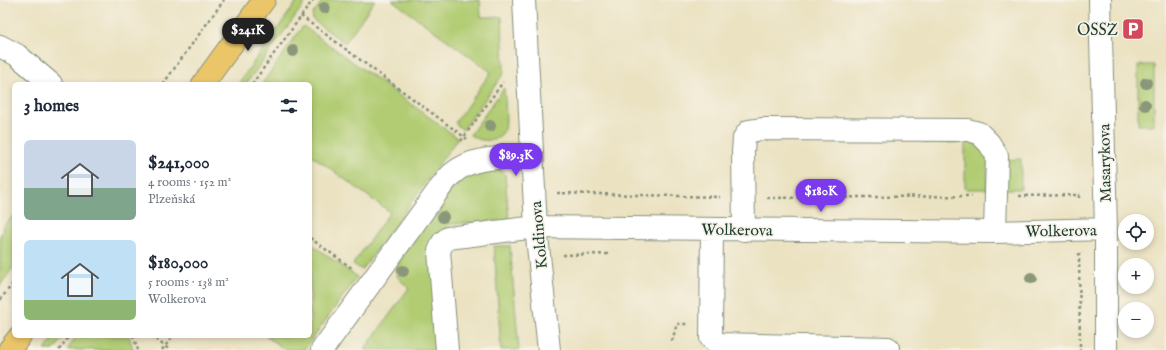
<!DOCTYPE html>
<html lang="en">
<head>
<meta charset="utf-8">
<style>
  body { margin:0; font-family:"IM FELL English",serif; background:#f2f2f3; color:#1f2937; height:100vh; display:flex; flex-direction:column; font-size:15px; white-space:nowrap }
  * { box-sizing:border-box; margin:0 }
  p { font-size:13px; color:#747a83 }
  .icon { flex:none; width:22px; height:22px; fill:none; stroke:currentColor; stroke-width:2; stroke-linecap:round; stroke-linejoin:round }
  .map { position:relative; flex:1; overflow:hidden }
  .panel { position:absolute; left:12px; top:82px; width:300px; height:256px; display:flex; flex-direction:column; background:#fff; border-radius:6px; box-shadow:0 2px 6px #0003 }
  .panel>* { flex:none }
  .buttons { position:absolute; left:1118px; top:214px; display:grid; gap:8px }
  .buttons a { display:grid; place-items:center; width:36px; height:36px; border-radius:50%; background:#fff; box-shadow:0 2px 6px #0003; font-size:20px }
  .price { position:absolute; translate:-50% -34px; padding:0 9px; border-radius:14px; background:#7c3aed; color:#fff; font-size:13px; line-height:26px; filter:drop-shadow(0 1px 2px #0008) }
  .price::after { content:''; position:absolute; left:50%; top:24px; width:12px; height:9px; margin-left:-6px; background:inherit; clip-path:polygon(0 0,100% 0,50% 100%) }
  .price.current { background:#222; color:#fff }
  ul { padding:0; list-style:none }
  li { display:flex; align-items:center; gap:12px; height:100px; padding:0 12px }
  li span { display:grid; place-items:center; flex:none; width:112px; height:80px; border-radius:6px; color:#555 }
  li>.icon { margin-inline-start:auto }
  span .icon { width:48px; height:48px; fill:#fffc; stroke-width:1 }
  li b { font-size:17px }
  h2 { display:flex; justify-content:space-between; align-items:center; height:48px; padding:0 12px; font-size:17px }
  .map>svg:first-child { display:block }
  .green { fill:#b1cc72; stroke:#688453 }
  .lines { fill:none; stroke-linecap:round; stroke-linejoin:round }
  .minor-casing { stroke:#85907a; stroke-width:24 }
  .major-casing { stroke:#85907a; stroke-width:24 }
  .path { stroke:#85907a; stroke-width:2.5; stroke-dasharray:3 3; stroke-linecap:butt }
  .minor { stroke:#fff; stroke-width:22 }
  .major { stroke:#ebc669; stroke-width:22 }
  .tree { fill:#8b977a }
  .labels { text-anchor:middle; stroke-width:3.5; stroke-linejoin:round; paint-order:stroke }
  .poi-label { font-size:16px; fill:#1f3d34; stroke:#f7f3e8; text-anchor:end }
  .street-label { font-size:16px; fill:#1f3d34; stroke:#f7f3e8 }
</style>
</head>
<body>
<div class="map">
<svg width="1166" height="350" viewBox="0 0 1166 350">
  <rect width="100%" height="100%" fill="#f7f3e8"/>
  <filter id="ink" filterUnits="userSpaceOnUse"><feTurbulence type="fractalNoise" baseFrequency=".025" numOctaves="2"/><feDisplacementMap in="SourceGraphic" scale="8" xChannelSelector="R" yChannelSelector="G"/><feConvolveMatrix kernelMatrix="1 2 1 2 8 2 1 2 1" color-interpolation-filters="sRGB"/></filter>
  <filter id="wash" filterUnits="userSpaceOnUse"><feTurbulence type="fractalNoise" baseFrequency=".012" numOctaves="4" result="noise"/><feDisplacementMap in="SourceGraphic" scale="16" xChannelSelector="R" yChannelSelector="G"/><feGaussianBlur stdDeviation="0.9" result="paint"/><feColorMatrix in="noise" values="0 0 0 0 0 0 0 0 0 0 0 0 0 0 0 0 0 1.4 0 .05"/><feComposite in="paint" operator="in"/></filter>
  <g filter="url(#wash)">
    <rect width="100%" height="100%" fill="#ebe2c1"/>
    <path class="green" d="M 298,0 L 307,0 L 246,84 L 238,84 Z
      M 323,0 L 375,0 L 345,43 L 313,20 L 312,15 Z
      M 392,0 L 480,0 L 481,17 L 502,17 L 504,73 L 463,130 L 455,123 L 491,72 Z
      M 303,26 L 458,138 L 362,270 L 353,264 L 390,212 L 310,154 L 310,84 L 262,84 Z
      M 1138,65 L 1154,65 L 1154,125 L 1138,125 Z
      M 504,88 C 505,96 507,123 505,129 C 498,143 482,143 470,135 Z
      M 925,137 L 966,137 L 988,153 L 987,189 L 965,189 L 965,142 L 925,143 Z
      M 1021,159 L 1021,189 L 1003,189 L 1002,160 Z
      M 492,168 L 502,171 L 505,174 L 509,220 L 451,224 L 439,236 L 441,350 L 364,350 L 409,288 C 399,279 394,277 397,262 L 465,173 Z
      M 14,215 L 14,266 L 0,286 L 0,235 L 4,230 L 2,227 Z
      M 310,243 L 357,277 L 304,350 L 285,350 L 266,336 L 310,336 Z
      M 494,246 L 510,246 L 519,350 L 501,350 Z
      M 55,336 L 64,336 L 54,350 L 45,350 Z
      M 77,336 L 129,336 L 133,350 L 67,350 Z"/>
  </g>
  <g filter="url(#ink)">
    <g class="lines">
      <g class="minor-casing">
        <path id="minor" d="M 524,0 L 536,227 L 549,350
          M 1100,0 L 1106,229 L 1106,350
          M 0,46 L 17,55 L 51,84
          M 712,229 L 711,338 L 719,344 L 888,348
          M 744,230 L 743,152 L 744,138 L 749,131 L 764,129 L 968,130 L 979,133 L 989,143 L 997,156 L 995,232
          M 322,350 L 440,188 C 444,184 447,178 452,174 C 473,155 506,158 532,157
          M 447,350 L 439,251 L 443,242 L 448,238 L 536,227 L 995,232 L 1106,229"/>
      </g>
      <g class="major-casing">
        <path id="major" d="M 203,84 L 264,0
          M 9,350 L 20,336"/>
      </g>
      <path class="path" d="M 301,16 L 467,139
        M 163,84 L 224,0
        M 252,84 L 313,0
        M 461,141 L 503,82
        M 557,193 L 720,197
        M 1019,196 L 1079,195 L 1079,198
        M 767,198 L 972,196
        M 310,238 L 353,269
        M 1079,253 L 1080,350
        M 563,255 L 610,254
        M 0,300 L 14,282
        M 133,336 L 138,350
        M 151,336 L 170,350
        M 672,341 L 677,324 L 687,324
        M 59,350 L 69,336
        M 162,350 L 173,336"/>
      <use href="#minor" class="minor"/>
      <use href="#major" class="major"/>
    </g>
    <g class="tree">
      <circle cx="324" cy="8" r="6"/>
      <circle cx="293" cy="51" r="6"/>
      <circle cx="1146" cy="83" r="6"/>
      <circle cx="1145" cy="105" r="6"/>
      <circle cx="490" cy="126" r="6"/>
      <circle cx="443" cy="217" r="6"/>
      <circle cx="403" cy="271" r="6"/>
      <circle cx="1031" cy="278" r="6"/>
    </g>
  </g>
  <defs>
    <g id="parking-square" transform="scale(1.15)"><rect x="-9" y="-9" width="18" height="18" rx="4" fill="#d1495b" stroke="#f7f3e8"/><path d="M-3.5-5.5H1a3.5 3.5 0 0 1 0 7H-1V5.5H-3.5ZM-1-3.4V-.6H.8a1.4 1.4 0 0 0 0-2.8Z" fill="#fff"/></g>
  </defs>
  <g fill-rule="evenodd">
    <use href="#parking-square" x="1133" y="29"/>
  </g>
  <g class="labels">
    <g class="poi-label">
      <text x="1118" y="35">OSSZ</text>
    </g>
    <g class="street-label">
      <text transform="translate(1104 163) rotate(-91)" y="6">Masarykova</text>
      <text transform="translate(737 229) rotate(1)" y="6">Wolkerova</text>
      <text transform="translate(1061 230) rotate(-1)" y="6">Wolkerova</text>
      <text transform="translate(538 235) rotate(-95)" y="6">Koldinova</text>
    </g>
  </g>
</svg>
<div class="buttons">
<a><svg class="icon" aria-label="locate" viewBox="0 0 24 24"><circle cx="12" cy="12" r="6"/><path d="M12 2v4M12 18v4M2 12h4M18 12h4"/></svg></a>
<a>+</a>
<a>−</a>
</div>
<b class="price current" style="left:248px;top:52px">$241K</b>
<b class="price" style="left:516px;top:177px">$89.3K</b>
<b class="price" style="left:821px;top:213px">$180K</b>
<section class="panel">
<h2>3 homes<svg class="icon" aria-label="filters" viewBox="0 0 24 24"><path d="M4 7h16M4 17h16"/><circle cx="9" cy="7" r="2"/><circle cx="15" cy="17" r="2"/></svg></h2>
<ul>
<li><span style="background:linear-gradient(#c9d6e8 60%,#7fa58c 0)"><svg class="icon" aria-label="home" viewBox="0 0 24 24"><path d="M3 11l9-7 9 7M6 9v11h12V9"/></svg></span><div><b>$241,000</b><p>4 rooms · 152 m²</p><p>Plzeňská</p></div></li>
<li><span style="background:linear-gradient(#bfe0f5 75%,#8fb573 0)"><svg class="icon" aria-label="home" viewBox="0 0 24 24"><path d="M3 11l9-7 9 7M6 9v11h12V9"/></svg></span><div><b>$180,000</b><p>5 rooms · 138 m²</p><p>Wolkerova</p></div></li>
</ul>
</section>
</div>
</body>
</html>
